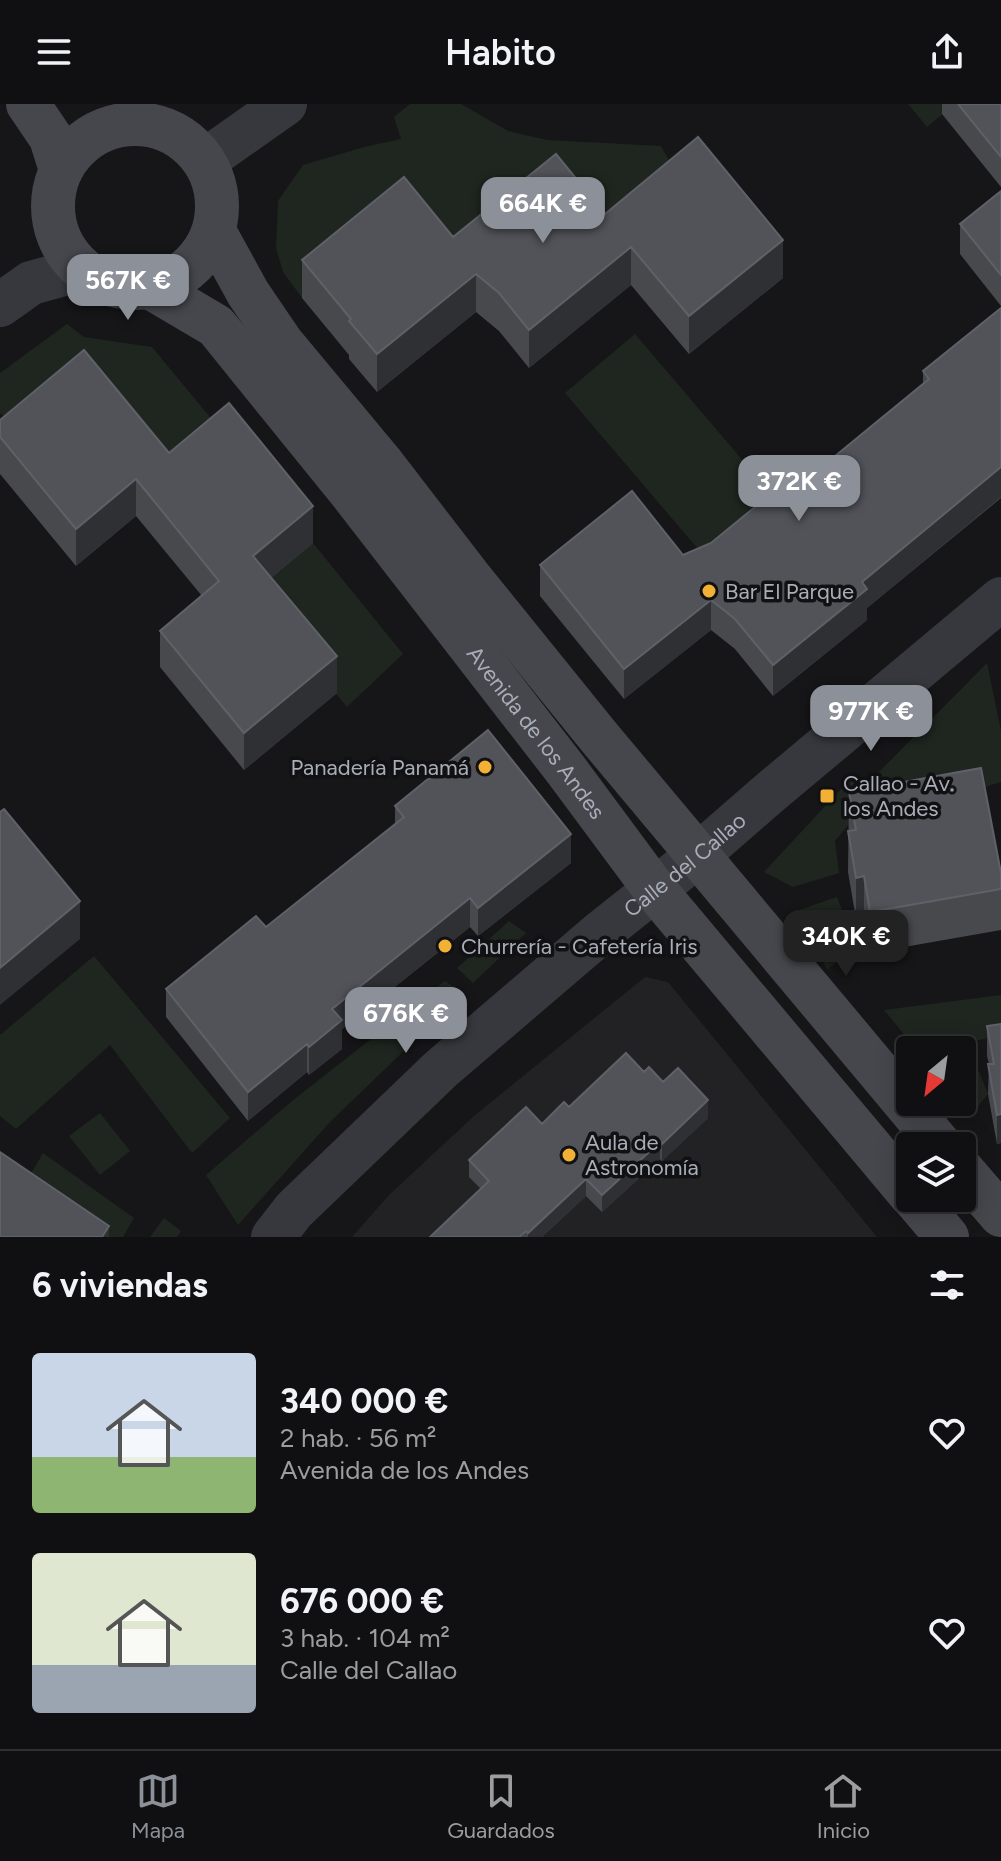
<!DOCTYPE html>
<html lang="es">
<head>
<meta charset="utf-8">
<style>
  body { margin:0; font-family:Figtree,sans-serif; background:#1e1e20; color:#f1f3f6; height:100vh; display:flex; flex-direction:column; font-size:30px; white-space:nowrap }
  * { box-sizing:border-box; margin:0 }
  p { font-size:26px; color:#9c9d9f }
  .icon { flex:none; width:44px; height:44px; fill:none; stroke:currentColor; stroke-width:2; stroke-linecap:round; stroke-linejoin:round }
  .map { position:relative; height:1133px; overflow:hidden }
  .details { display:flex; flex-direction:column; background:#101012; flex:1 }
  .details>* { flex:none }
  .needle { width:52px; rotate:209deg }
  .buttons { position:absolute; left:896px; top:932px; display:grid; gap:16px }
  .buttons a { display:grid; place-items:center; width:80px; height:80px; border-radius:8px; background:#101012; box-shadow:0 4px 20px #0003,0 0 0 2px #303032; font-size:40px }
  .price { position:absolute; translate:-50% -68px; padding:0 18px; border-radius:16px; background:#8c9099; color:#fff; font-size:26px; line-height:52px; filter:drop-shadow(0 2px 4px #0008) }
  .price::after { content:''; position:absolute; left:50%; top:48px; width:24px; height:18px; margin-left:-12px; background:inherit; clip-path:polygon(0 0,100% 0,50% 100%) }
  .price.current { background:#222; color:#fff }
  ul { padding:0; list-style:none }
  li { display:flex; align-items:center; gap:24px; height:200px; padding:0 32px }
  li span { display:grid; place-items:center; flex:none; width:224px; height:160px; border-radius:8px; color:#555 }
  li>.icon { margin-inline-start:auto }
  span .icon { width:96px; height:96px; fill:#fffc; stroke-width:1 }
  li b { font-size:34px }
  h2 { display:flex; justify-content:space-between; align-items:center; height:96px; padding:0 32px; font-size:34px }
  header { display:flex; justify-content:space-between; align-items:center; height:104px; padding:0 32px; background:#101012; font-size:36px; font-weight:600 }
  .dock { display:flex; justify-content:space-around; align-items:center; height:112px; border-top:2px solid #303032; background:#101012; font-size:22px; color:#9c9d9f }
  .dock a { display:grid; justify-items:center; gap:4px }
  .dock .current { color:#8c9099 }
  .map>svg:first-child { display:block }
  .built { fill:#222225 }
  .green { fill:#1e261f }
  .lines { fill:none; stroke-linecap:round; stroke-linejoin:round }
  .minor { stroke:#37383d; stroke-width:44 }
  .tertiary { stroke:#37383d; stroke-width:44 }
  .secondary { stroke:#45474d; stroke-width:44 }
  .wall { fill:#47494d }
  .shaded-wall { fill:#2f3033 }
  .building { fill:#525359; stroke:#5f6168; stroke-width:2 }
  .poi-dot { fill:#f2b134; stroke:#111113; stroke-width:3 }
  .labels { text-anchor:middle; stroke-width:7; stroke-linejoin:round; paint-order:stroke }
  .poi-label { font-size:22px; fill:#a8adb8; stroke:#111113; text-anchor:start }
  .street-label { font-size:22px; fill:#a8adb8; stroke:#111113 }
</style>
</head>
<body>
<header><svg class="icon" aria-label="menu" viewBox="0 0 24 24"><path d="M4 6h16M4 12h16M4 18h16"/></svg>Habito<svg class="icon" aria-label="share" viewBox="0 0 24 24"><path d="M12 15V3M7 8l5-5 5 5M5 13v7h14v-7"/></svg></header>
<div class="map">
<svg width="1001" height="1133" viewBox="0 0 1001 1133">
  <rect width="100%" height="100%" fill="#161618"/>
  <path class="built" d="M 645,873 L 668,878 L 877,1133 L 352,1133 L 389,1091 L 474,1012 Z"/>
  <path class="green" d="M 410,0 L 461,0 L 508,27 L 547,36 L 661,42 L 684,83 L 607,147 L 513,124 L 302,194 L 283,168 L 276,144 L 278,97 L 303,61 L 364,43 L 401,35 L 394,13 Z
    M 908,0 L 955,0 L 927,23 Z
    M 67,220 L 84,233 L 152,243 L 229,336 L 168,385 L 25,333 L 0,309 L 0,269 Z
    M 635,230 L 780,400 L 710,459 L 565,289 Z
    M 313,439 L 403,550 L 347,603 L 252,488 Z
    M 987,559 L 1001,627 L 1001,678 L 914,705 L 878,669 Z
    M 854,671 L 895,702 L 859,708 L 835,737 L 839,769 L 793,783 L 764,768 Z
    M 837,793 L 857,845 L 827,865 L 793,808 Z
    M 509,817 L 526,829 L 473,879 L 457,864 Z
    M 94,852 L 230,1014 L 192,1049 L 110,941 L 16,1025 L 0,1012 L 0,931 Z
    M 445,877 L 464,889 L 330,1018 L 238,1121 L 206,1071 L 292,997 Z
    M 1001,891 L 1001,932 L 967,938 L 988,990 L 970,1012 L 959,998 L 962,998 L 962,946 L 917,946 L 884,906 Z
    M 100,1009 L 130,1047 L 100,1071 L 69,1032 Z
    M 43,1049 L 134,1114 L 123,1133 L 86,1133 L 22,1085 Z
    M 164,1114 L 181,1127 L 177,1133 L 150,1133 Z"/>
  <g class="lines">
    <path class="minor" d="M 204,57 L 285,0
      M 0,201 L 31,179 L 82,165"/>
    <path class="tertiary" id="s1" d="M 273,1133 L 294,1106 L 441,965 L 600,829 L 697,752 L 767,691 L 1001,495"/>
    <g class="secondary">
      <path d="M 28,0 L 51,34 L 61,66"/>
      <circle cx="135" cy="102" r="82"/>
      <path d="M 214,127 L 248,189 L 282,239 L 381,358 L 468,471 L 599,633 L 941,1042"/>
      <path id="s2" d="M 150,183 L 216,222 L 352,390 L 566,666 L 655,786 L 910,1090"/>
      <path d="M 962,1066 L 1001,1111"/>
      <path d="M 914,1094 L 947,1133"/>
    </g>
  </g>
  <path class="wall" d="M 942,0 L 1001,0 L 1001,83 L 942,10 Z
    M 1001,87 L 1001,202 L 960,150 L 960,120 Z
    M 605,110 L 783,174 L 689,250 L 631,181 L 529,264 L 499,227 L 476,208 L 377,288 L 349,255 L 349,251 L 302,194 L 302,156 Z
    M 1001,204 L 1001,394 L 867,504 L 867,516 L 773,592 L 735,545 L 711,526 L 624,595 L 540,492 L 540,461 L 683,451 L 711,439 L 790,389 L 923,280 L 923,267 Z
    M 0,316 L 169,349 L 313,439 L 271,474 L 337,589 L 244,666 L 160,563 L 160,527 L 202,492 L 136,412 L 76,462 L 0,370 Z
    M 849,688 L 1001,769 L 1001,826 L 870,849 L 864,813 L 856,815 L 848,768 Z
    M 395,702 L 571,759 L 478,832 L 470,823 L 342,925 L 342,945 L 309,971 L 307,968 L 248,1017 L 166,913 L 166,885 L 266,823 L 395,721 Z
    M 1001,920 L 1001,1039 L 997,1040 L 988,990 L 989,960 L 987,952 L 987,922 Z
    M 644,968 L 663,978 L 708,1014 L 662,1057 L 660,1055 L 602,1108 L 586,1092 L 542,1133 L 430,1133 L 481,1085 L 469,1073 L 469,1056 L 542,1020 L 569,1003 Z"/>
  <path class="shaded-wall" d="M 783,136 L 783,174 L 689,250 L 689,212 Z
    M 631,143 L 631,181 L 529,264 L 529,226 Z
    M 476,170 L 476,208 L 377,288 L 377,250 Z
    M 1001,363 L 1001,393 L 867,504 L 867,516 L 773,592 L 773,561 L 862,478 Z
    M 136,375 L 136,412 L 76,462 L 76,425 Z
    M 313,402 L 313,439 L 253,489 L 253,452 Z
    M 711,496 L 711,526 L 624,595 L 624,565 Z
    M 337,552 L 337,589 L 244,666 L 244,629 Z
    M 571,730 L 571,759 L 478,832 L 478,804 Z
    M 864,772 L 864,813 L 856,815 L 856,774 Z
    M 470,794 L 470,823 L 342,925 L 342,945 L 309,971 L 309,943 L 332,905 Z
    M 80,797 L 80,835 L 0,901 L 0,864 Z
    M 307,940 L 307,968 L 248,1017 L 248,988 Z
    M 708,996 L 708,1014 L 662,1057 L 662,1040 Z
    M 1001,1010 L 1001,1039 L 997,1040 L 997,1011 Z
    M 660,1038 L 660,1055 L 602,1108 L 602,1091 Z
    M 586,1075 L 586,1092 L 542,1133 L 528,1133 L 528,1129 Z
    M 109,1122 L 109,1133 L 102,1133 Z"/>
  <path class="building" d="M 958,0 L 1001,0 L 1001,53 Z
    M 698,33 L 783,136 L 689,212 L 631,143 L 529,226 L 499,189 L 476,170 L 377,250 L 349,217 L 351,215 L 302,156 L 404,73 L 453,133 L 556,50 L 605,110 Z
    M 1001,87 L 1001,171 L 960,120 Z
    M 1001,204 L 1001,363 L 862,478 L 867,485 L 773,561 L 735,515 L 711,496 L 624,565 L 540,461 L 632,387 L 683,451 L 711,439 L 783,380 L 790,389 L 929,275 L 923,267 Z
    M 84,246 L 169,349 L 229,299 L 313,402 L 253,452 L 337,552 L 244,629 L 160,527 L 219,477 L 136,375 L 76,425 L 0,333 L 0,316 Z
    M 488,626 L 571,730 L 478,804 L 470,794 L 332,905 L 342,916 L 309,943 L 307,940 L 248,988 L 166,885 L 256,812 L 266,823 L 404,713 L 395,702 Z
    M 981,664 L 1001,769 L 1001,785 L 870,808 L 864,772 L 856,774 L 848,727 L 856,726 L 849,688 Z
    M 4,705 L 80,797 L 0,864 L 0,708 Z
    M 1001,920 L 1001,1010 L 997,1011 L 988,960 L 994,960 L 987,922 Z
    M 626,949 L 644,968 L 649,963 L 663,978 L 678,964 L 708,996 L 662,1040 L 660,1038 L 602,1091 L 586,1075 L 528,1129 L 526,1127 L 519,1133 L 430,1133 L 489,1077 L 469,1056 L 526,1003 L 542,1020 L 564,998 L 569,1003 Z
    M 0,1048 L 109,1122 L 102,1133 L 0,1133 Z"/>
  <g class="poi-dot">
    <circle cx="709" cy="487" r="8"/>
    <circle cx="485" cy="663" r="8"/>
    <rect x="819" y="684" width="16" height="16" rx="4"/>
    <circle cx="445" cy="842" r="8"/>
    <circle cx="569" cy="1051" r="8"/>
  </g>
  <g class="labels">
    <g class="poi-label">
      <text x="725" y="495">Bar El Parque</text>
      <text x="469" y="671" text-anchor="end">Panadería Panamá</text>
      <text x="843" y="687">Callao - Av.<tspan x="843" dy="25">los Andes</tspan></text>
      <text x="461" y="850">Churrería - Cafetería Iris</text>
      <text x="585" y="1046">Aula de<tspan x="585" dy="25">Astronomía</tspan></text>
    </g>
    <g class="street-label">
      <text dy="8" stroke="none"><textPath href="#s2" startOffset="594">Avenida de los Andes</textPath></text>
      <text dy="8" stroke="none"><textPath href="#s1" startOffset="556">Calle del Callao</textPath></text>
    </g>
  </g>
</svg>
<div class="buttons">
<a><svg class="needle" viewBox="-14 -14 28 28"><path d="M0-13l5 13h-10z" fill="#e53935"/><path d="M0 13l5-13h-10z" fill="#9c9d9f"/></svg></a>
<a><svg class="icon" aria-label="layers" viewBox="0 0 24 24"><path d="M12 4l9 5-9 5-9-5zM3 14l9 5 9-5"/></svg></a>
</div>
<b class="price" style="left:543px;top:141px">664K €</b>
<b class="price" style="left:128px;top:218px">567K €</b>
<b class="price" style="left:799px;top:419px">372K €</b>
<b class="price" style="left:871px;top:649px">977K €</b>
<b class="price current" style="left:846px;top:874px">340K €</b>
<b class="price" style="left:406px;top:951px">676K €</b>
</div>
<section class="details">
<h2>6 viviendas<svg class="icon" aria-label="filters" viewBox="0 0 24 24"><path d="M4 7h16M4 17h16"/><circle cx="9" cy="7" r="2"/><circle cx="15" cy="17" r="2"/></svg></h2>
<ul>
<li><span style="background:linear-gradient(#c9d6e8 65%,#8fb573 0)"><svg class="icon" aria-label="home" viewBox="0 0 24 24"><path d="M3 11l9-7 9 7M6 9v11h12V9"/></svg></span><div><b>340 000 €</b><p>2 hab. · 56 m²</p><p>Avenida de los Andes</p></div><svg class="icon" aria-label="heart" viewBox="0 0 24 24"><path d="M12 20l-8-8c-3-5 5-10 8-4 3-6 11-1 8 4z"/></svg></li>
<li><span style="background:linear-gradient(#dfe7d0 70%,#9aa5b1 0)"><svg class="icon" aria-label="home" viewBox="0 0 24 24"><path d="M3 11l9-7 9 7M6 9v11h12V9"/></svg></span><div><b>676 000 €</b><p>3 hab. · 104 m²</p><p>Calle del Callao</p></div><svg class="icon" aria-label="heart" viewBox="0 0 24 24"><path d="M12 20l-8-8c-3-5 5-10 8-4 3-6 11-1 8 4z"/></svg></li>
</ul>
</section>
<nav class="dock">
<a class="current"><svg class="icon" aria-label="map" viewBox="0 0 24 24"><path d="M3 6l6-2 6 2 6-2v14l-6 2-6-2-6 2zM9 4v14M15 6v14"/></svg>Mapa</a>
<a><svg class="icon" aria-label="saved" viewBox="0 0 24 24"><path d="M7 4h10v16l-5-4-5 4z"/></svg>Guardados</a>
<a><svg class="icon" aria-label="home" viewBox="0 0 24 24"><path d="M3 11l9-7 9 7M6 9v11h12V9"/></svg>Inicio</a>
</nav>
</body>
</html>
